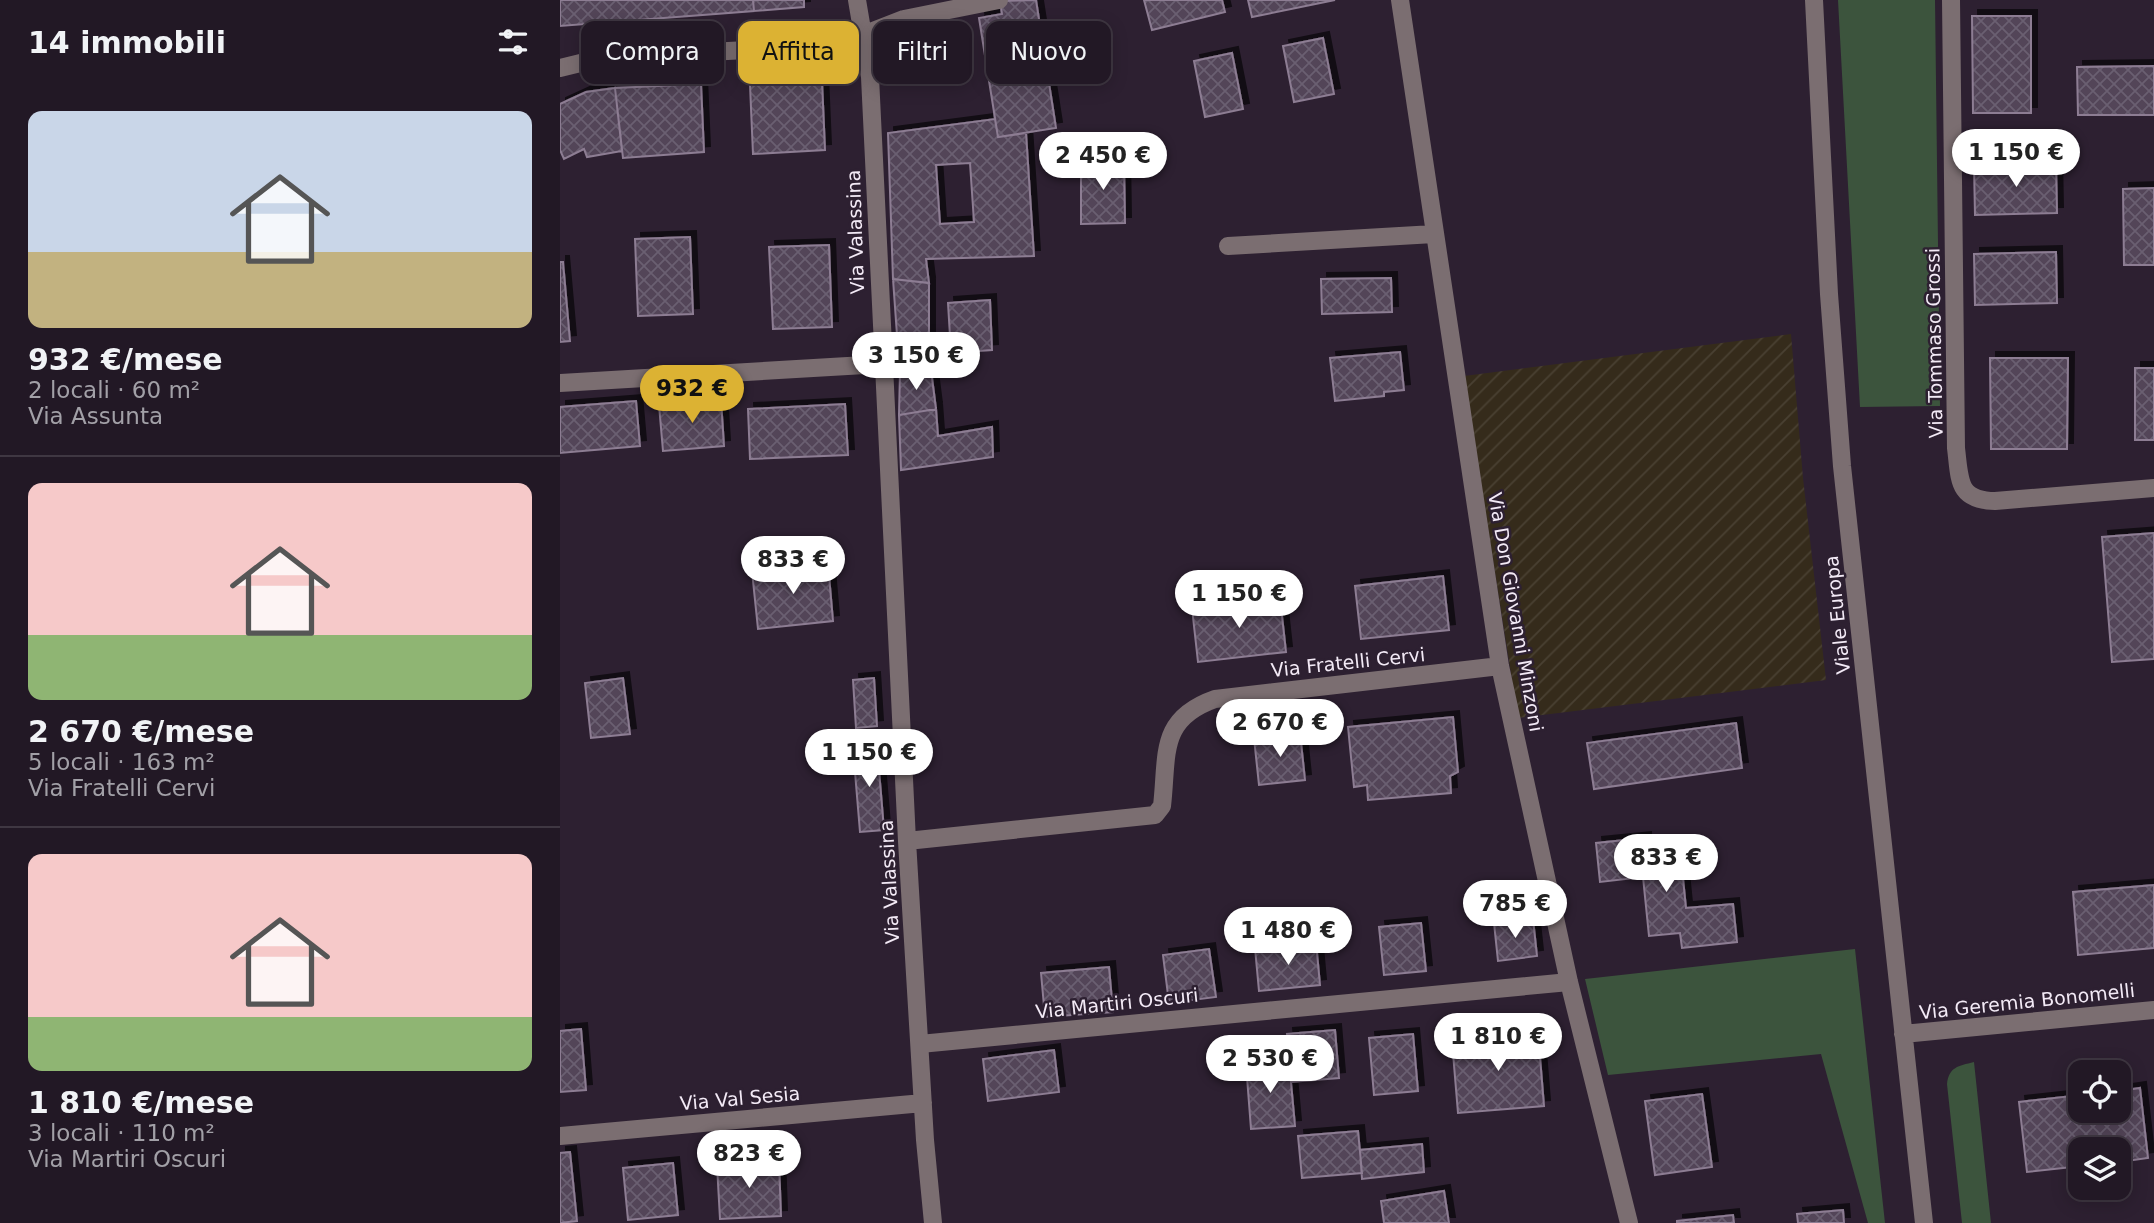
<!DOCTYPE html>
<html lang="it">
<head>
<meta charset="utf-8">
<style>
  body { margin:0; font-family:"DejaVu Sans",sans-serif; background:#2e2532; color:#f1f3f6; height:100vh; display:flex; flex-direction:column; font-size:26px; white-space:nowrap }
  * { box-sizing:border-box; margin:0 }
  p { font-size:23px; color:#a2a0a7 }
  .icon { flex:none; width:38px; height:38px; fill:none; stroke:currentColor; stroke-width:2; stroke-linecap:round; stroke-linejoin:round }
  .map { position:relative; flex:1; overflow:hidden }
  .drawer { display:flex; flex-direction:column; background:#221825; width:560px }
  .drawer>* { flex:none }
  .banner { position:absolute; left:21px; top:21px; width:665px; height:63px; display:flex; gap:14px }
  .controls { position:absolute; left:1508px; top:1060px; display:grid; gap:14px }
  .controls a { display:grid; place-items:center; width:63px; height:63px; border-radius:14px; background:#221825; box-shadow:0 4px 18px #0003,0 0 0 2px #3f3742; font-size:35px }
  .price { position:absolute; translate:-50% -60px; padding:0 16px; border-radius:24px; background:#fff; color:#222; font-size:23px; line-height:46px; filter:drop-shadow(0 2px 4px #0008) }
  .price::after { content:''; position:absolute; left:50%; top:42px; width:21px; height:16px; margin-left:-10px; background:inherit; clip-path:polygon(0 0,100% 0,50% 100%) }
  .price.current { background:#dcb233; color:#111 }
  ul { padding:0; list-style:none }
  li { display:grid; align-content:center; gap:14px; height:371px; padding:0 28px }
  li+li { border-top:2px solid #3f3742 }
  li span { display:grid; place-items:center; height:217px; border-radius:14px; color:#555 }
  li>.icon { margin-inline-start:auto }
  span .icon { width:126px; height:126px; fill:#fffc; stroke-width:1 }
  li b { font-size:30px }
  h2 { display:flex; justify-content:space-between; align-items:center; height:84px; padding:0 28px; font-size:30px }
  .tag { padding:0 24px; border-radius:14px; background:#221825; box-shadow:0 4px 18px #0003,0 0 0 2px #3f3742; font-size:24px; line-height:63px }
  .tag.current { background:#dcb233; color:#111 }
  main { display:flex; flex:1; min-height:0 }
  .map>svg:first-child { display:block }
  .industrial { fill:url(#industrial-furrows) }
  .green { fill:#3c543d }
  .building { fill:url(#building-cross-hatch); stroke:#8d7d93; stroke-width:2; fill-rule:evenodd; filter:url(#shadow) }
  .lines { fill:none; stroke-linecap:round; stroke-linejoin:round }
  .minor { stroke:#7b6e71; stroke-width:18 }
  .labels { text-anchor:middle; stroke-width:5; stroke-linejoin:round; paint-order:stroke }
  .street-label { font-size:19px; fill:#f3eaf6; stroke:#2d2031 }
</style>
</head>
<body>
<main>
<section class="drawer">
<h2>14 immobili<svg class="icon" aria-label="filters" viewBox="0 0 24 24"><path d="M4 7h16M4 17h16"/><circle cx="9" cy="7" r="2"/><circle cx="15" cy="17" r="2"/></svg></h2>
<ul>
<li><span style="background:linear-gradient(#c9d6e8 65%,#c2b280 0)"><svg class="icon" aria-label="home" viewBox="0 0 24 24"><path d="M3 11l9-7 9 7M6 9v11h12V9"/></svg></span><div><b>932 €/mese</b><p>2 locali · 60 m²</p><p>Via Assunta</p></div></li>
<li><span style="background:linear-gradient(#f6c9c9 70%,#8fb573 0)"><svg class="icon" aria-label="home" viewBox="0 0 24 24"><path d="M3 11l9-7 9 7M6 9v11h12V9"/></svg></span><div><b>2 670 €/mese</b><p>5 locali · 163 m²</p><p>Via Fratelli Cervi</p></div></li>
<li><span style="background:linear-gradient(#f6c9c9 75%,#8fb573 0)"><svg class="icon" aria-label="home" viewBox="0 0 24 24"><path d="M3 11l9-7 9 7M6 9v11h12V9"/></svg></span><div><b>1 810 €/mese</b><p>3 locali · 110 m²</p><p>Via Martiri Oscuri</p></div></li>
</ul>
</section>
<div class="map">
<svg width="1594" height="1223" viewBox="0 0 1594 1223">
  <defs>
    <pattern id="industrial-furrows" width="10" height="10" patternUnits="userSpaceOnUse" patternTransform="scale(1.75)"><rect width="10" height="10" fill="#352b1b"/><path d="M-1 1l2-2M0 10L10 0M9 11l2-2" fill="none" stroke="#494032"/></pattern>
    <pattern id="building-cross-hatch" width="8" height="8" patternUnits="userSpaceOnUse" patternTransform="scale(1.75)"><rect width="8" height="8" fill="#524458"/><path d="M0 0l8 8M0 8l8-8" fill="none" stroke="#6b5f71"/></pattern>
    <filter id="shadow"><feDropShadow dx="6" dy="-6" stdDeviation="0" flood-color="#0009"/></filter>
  </defs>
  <rect width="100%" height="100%" fill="#2d2031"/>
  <path class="industrial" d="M 1231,334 L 1243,478 L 1266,680 L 958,718 L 904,376 Z"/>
  <path class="green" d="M 1278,0 L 1375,0 L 1380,406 L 1300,407 Z
    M 1295,949 L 1325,1223 L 1308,1223 L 1261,1054 L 1048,1075 L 1025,979 Z
    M 1414,1062 L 1431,1223 L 1402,1223 L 1387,1084 C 1389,1067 1398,1066 1414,1062 Z"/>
  <path class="building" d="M 0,0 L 193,0 L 194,11 L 0,26 Z
    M 193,0 L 244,0 L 244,7 L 194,11 Z
    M 476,0 L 496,128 L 438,137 L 419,18 L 442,14 L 440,1 Z
    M 584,0 L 662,0 L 665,12 L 592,30 Z
    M 688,0 L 775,0 L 692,17 Z
    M 1412,16 L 1471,16 L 1471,113 L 1413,113 Z
    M 763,38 L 774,94 L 734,102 L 723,46 Z
    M 672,53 L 683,109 L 645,117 L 634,61 Z
    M 1594,66 L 1594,115 L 1518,115 L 1517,67 Z
    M 262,81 L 265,150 L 193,154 L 190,85 Z
    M 141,84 L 144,152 L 63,158 L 55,88 Z
    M 55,88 L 62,151 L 27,157 L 24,149 L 4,159 L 0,150 L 0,104 L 26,92 Z
    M 435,119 L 438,137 L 466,133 L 474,256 L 366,259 L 369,283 L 333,279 L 328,133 ZM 410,163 L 414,222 L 380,224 L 376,165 Z
    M 521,161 L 564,161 L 565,223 L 521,224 Z
    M 1496,163 L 1497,213 L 1415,215 L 1414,165 Z
    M 1594,188 L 1594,265 L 1564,265 L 1563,189 Z
    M 130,237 L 133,314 L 78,316 L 75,239 Z
    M 269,245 L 272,327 L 213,329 L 209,247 Z
    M 1496,252 L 1497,303 L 1415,305 L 1414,254 Z
    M 0,262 L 3,262 L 10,341 L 0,342 Z
    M 831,278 L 832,312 L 762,314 L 761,279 Z
    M 333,279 L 369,283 L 369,337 L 337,335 Z
    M 430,300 L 432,350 L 391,353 L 388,303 Z
    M 337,335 L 369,337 L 371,370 L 340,372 Z
    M 840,352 L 844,390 L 824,392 L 824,396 L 775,401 L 770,358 Z
    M 1430,358 L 1508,358 L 1507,449 L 1431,449 Z
    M 1575,368 L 1594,368 L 1594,440 L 1575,440 Z
    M 371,370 L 376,409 L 339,415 L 340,372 Z
    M 161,400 L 164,446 L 103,451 L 99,405 Z
    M 76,401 L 80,446 L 0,453 L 0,407 Z
    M 285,404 L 288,455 L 190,459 L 188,409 Z
    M 376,409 L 378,436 L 432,427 L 433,457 L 341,470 L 339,415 Z
    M 1594,533 L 1594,659 L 1552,662 L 1542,537 Z
    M 268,564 L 273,621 L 198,629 L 192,571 Z
    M 883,576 L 889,630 L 801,639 L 795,586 Z
    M 720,598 L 726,652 L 638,662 L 632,608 Z
    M 63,678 L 70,734 L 31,738 L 25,683 Z
    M 314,678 L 317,726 L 296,728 L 293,680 Z
    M 893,717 L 898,772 L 890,776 L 891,793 L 808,800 L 807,785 L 794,787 L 788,727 Z
    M 1176,723 L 1182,768 L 1034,789 L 1027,743 Z
    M 740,733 L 745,780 L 699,785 L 694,738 Z
    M 317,746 L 324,830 L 300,832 L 293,748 Z
    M 1085,838 L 1086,853 L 1120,849 L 1126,908 L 1173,904 L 1177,942 L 1122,948 L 1120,933 L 1089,936 L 1083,877 L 1040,882 L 1036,843 Z
    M 1594,885 L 1594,948 L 1518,955 L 1513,892 Z
    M 973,919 L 977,956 L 938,961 L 934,923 Z
    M 861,923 L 866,971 L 824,975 L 819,927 Z
    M 756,942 L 760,985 L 699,991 L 695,948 Z
    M 649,949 L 656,997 L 609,1003 L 603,955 Z
    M 549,967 L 553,1012 L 485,1017 L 481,973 Z
    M 21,1029 L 26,1090 L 0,1092 L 0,1031 Z
    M 775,1030 L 779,1078 L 731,1082 L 727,1034 Z
    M 978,1033 L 984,1106 L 898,1113 L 892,1041 Z
    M 853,1034 L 858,1091 L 814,1095 L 809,1038 Z
    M 494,1050 L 499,1092 L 428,1101 L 423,1059 Z
    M 729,1061 L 735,1126 L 691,1129 L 686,1064 Z
    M 1580,1088 L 1588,1158 L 1559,1162 L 1559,1150 L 1521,1150 L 1521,1166 L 1467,1172 L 1459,1102 L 1521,1095 L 1521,1111 L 1559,1111 L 1559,1091 Z
    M 1142,1094 L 1152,1167 L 1095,1175 L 1085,1101 Z
    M 798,1131 L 802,1173 L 742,1178 L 738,1136 Z
    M 862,1144 L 864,1172 L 802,1179 L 800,1150 Z
    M 10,1152 L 17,1221 L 0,1223 L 0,1153 Z
    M 219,1162 L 221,1216 L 160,1219 L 157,1165 Z
    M 113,1163 L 118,1215 L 68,1220 L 63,1168 Z
    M 884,1191 L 889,1223 L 824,1223 L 821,1201 Z
    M 1283,1210 L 1284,1223 L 1238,1223 L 1237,1214 Z
    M 1173,1215 L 1174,1223 L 1117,1223 L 1117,1221 Z"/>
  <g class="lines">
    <path class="minor" d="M 297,0 L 310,77 L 347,841 L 365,1140 L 373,1223
      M 840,0 L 940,666 L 1009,982 L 1069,1223
      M 1254,0 L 1269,294 L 1282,466 L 1364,1223
      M 1391,0 L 1396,448 C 1400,480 1397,500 1435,501 L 1594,488
      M 0,68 L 41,58 L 256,46 L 303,35 L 344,19 L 439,0
      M 668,246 L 874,234
      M 0,383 L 322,364
      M 347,841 L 595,815 L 602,806 C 608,755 598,719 655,699 L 940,666
      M 1343,1034 L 1594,1010
      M 360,1044 L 1009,982
      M 0,1136 L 363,1103"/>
  </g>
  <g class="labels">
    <g class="street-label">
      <text transform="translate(295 232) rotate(-92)" y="7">Via Valassina</text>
      <text transform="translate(1374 343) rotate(-91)" y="7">Via Tommaso Grossi</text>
      <text transform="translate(956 612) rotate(80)" y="7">Via Don Giovanni Minzoni</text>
      <text transform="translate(1277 615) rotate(-96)" y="7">Viale Europa</text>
      <text transform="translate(788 662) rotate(-6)" y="7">Via Fratelli Cervi</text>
      <text transform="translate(329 882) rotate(-93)" y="7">Via Valassina</text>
      <text transform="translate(1467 1001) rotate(-6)" y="7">Via Geremia Bonomelli</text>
      <text transform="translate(557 1003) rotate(-6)" y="7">Via Martiri Oscuri</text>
      <text transform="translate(180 1098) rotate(-5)" y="7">Via Val Sesia</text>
    </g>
  </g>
</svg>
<div class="controls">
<a><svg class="icon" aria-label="locate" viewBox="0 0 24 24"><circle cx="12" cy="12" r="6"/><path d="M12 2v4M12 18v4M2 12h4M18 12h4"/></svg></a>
<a><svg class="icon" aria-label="layers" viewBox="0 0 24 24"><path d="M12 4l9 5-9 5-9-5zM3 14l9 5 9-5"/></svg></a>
</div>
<b class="price" style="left:1456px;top:189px">1 150 €</b>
<b class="price" style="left:543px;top:192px">2 450 €</b>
<b class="price" style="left:356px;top:392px">3 150 €</b>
<b class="price current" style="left:132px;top:425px">932 €</b>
<b class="price" style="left:233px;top:596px">833 €</b>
<b class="price" style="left:679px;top:630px">1 150 €</b>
<b class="price" style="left:720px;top:759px">2 670 €</b>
<b class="price" style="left:309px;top:789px">1 150 €</b>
<b class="price" style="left:1106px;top:894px">833 €</b>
<b class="price" style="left:955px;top:940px">785 €</b>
<b class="price" style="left:728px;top:967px">1 480 €</b>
<b class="price" style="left:938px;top:1073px">1 810 €</b>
<b class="price" style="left:710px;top:1095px">2 530 €</b>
<b class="price" style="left:189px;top:1190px">823 €</b>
<div class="banner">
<a class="tag">Compra</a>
<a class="tag current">Affitta</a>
<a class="tag">Filtri</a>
<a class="tag">Nuovo</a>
</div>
</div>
</main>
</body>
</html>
